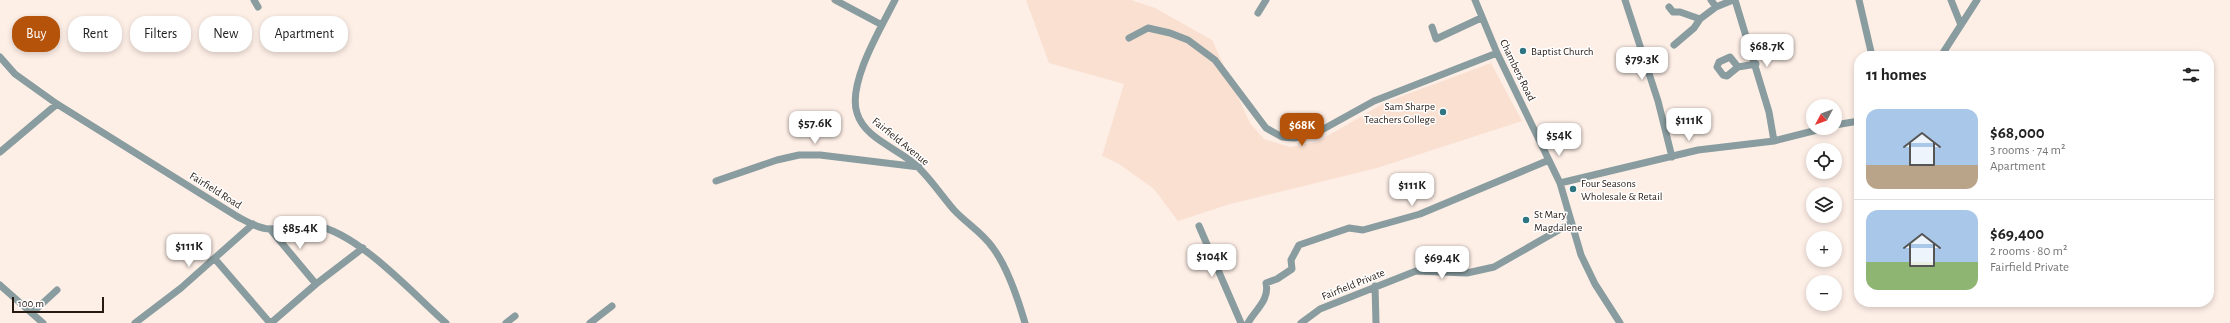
<!DOCTYPE html>
<html lang="en">
<head>
<meta charset="utf-8">
<style>
  body { margin:0; font-family:"Alegreya Sans",sans-serif; background:#f2f2f2; color:#222; height:100vh; display:flex; flex-direction:column; font-size:15px; white-space:nowrap }
  * { box-sizing:border-box; margin:0 }
  p { font-size:13px; color:#767676 }
  .icon { flex:none; width:22px; height:22px; fill:none; stroke:currentColor; stroke-width:2; stroke-linecap:round; stroke-linejoin:round }
  .map { position:relative; flex:1; overflow:hidden }
  .side { position:absolute; left:1854px; top:51px; width:360px; height:256px; display:flex; flex-direction:column; background:#fff; border-radius:16px; box-shadow:0 2px 6px #0003 }
  .side>* { flex:none }
  .hud { position:absolute; left:12px; top:16px; width:380px; height:36px; display:flex; gap:8px }
  .needle { width:26px; rotate:229deg }
  .tools { position:absolute; left:1806px; top:99px; display:grid; gap:8px }
  .tools a { display:grid; place-items:center; width:36px; height:36px; border-radius:50%; background:#fff; box-shadow:0 2px 6px #0003; font-size:20px }
  .scale { position:absolute; left:12px; bottom:10px; width:92px; box-sizing:border-box; padding-left:4px; border:2px solid #271a13; border-top:0; font-size:11px; line-height:14px; white-space:nowrap; color:#271a13; -webkit-text-stroke:3px #fff; paint-order:stroke }
  .price { position:absolute; translate:-50% -34px; padding:0 9px; border-radius:8px; background:#fff; color:#222; font-size:13px; line-height:26px; filter:drop-shadow(0 1px 2px #0008) }
  .price::after { content:''; position:absolute; left:50%; top:24px; width:12px; height:9px; margin-left:-6px; background:inherit; clip-path:polygon(0 0,100% 0,50% 100%) }
  .price.current { background:#b45309; color:#fff }
  ul { padding:0; list-style:none }
  li { display:flex; align-items:center; gap:12px; height:100px; padding:0 12px }
  li+li { border-top:1px solid #e0e0e0 }
  li span { display:grid; place-items:center; flex:none; width:112px; height:80px; border-radius:12px; color:#555 }
  li>.icon { margin-inline-start:auto }
  span .icon { width:48px; height:48px; fill:#fffc; stroke-width:1 }
  li b { font-size:17px }
  h2 { display:flex; justify-content:space-between; align-items:center; height:48px; padding:0 12px; font-size:17px }
  .chip { padding:0 14px; border-radius:16px; background:#fff; box-shadow:0 2px 6px #0003; font-size:14px; line-height:36px }
  .chip.current { background:#b45309; color:#fff }
  .map>svg:first-child { display:block }
  .built { fill:#fae0d1 }
  .lines { fill:none; stroke-linecap:round; stroke-linejoin:round }
  .minor { stroke:#899c9f; stroke-width:7 }
  .poi-dot { fill:#2d7580; stroke:#fff; stroke-width:1.5 }
  .labels { text-anchor:middle; stroke-width:3; stroke-linejoin:round; paint-order:stroke }
  .poi-label { font-size:11px; fill:#271a13; stroke:#fff; text-anchor:start }
  .street-label { font-size:11px; fill:#271a13; stroke:#fff }
</style>
</head>
<body>
<div class="map">
<svg width="2230" height="323" viewBox="0 0 2230 323">
  <rect width="100%" height="100%" fill="#fdeee6"/>
  <path class="built" d="M 1026,0 L 1131,0 L 1155,8 L 1212,40 L 1250,123 L 1264,139 L 1290,147 L 1317,142 L 1386,102 L 1491,63 L 1522,121 L 1377,168 L 1230,204 L 1178,221 L 1154,189 L 1119,164 L 1102,156 L 1124,84 L 1049,63 Z"/>
  <g class="lines">
    <path class="minor" d="M 254,0 L 258,7
      M 835,0 L 882,25
      M 895,0 C 882,26 847,83 857,113 C 865,140 901,149 919,168 C 932,181 942,196 954,210 C 966,223 983,233 993,248 C 1008,268 1018,299 1025,323
      M 1475,0 L 1497,53 L 1560,183 L 1581,255 L 1595,284 L 1620,323
      M 1625,0 L 1658,101 L 1672,157
      M 1711,0 L 1716,7 L 1733,0
      M 1735,0 L 1769,112 L 1774,141
      M 1859,0 L 1872,56
      M 1951,0 L 1961,25
      M 1669,7 L 1673,12 L 1680,12 L 1700,19 L 1716,7
      M 1258,13 L 1266,0
      M 1432,27 L 1436,39 L 1481,18
      M 1129,38 L 1148,28 L 1170,33 L 1188,40 L 1215,60 L 1266,128 L 1282,137 L 1294,138 L 1318,132 L 1374,101 L 1497,53
      M 1674,45 L 1694,28 L 1700,19
      M 1941,56 L 1977,0
      M 0,57 L 15,74 L 57,104 L 238,217 C 248,222 259,229 270,229 C 285,228 298,221 315,225 C 361,235 411,292 446,323
      M 1738,67 L 1727,76 L 1723,75 L 1717,67 L 1719,62 L 1730,57 L 1738,67 L 1756,64
      M 1835,125 L 1859,121
      M 0,152 L 57,104
      M 716,181 L 777,160 L 799,155 L 820,155 L 919,167
      M 1560,183 L 1698,150 L 1774,141 L 1825,128
      M 1199,226 L 1241,323
      M 270,229 L 316,284
      M 215,259 L 270,323
      M 0,285 L 43,323
      M 1375,286 L 1376,323
      M 33,312 L 57,290
      M 135,323 L 181,288 L 253,224
      M 271,323 L 316,284 L 363,248
      M 506,323 L 515,316
      M 590,323 L 612,306
      M 1248,323 C 1255,310 1270,300 1266,283 L 1277,279 L 1292,269 L 1291,260 L 1299,245 L 1349,228 L 1363,230 L 1420,214 L 1549,160
      M 1301,323 L 1320,309 L 1416,271 L 1467,273 L 1494,267 L 1571,223"/>
  </g>
  <g class="poi-dot">
    <circle cx="1523" cy="51" r="4"/>
    <circle cx="1443" cy="112" r="4"/>
    <circle cx="1573" cy="189" r="4"/>
    <circle cx="1526" cy="220" r="4"/>
  </g>
  <g class="labels">
    <g class="poi-label">
      <text x="1531" y="55">Baptist Church</text>
      <text x="1435" y="110" text-anchor="end">Sam Sharpe<tspan x="1435" dy="13">Teachers College</tspan></text>
      <text x="1581" y="187">Four Seasons<tspan x="1581" dy="13">Wholesale &amp; Retail</tspan></text>
      <text x="1534" y="218">St Mary<tspan x="1534" dy="13">Magdalene</tspan></text>
    </g>
    <g class="street-label">
      <text transform="translate(1518 70) rotate(64)" y="4">Chambers Road</text>
      <text transform="translate(901 141) rotate(39)" y="4">Fairfield Avenue</text>
      <text transform="translate(216 190) rotate(32)" y="4">Fairfield Road</text>
      <text transform="translate(1353 284) rotate(-22)" y="4">Fairfield Private</text>
    </g>
  </g>
</svg>
<div class="tools">
<a><svg class="needle" viewBox="-14 -14 28 28"><path d="M0-13l5 13h-10z" fill="#e53935"/><path d="M0 13l5-13h-10z" fill="#767676"/></svg></a>
<a><svg class="icon" aria-label="locate" viewBox="0 0 24 24"><circle cx="12" cy="12" r="6"/><path d="M12 2v4M12 18v4M2 12h4M18 12h4"/></svg></a>
<a><svg class="icon" aria-label="layers" viewBox="0 0 24 24"><path d="M12 4l9 5-9 5-9-5zM3 14l9 5 9-5"/></svg></a>
<a>+</a>
<a>−</a>
</div>
<div class="scale">100 m</div>
<b class="price" style="left:1767px;top:68px">$68.7K</b>
<b class="price" style="left:1642px;top:81px">$79.3K</b>
<b class="price" style="left:1689px;top:142px">$111K</b>
<b class="price" style="left:815px;top:145px">$57.6K</b>
<b class="price current" style="left:1302px;top:147px">$68K</b>
<b class="price" style="left:1559px;top:157px">$54K</b>
<b class="price" style="left:1412px;top:207px">$111K</b>
<b class="price" style="left:300px;top:250px">$85.4K</b>
<b class="price" style="left:189px;top:268px">$111K</b>
<b class="price" style="left:1212px;top:278px">$104K</b>
<b class="price" style="left:1442px;top:280px">$69.4K</b>
<div class="hud">
<a class="chip current">Buy</a>
<a class="chip">Rent</a>
<a class="chip">Filters</a>
<a class="chip">New</a>
<a class="chip">Apartment</a>
</div>
<section class="side">
<h2>11 homes<svg class="icon" aria-label="filters" viewBox="0 0 24 24"><path d="M4 7h16M4 17h16"/><circle cx="9" cy="7" r="2"/><circle cx="15" cy="17" r="2"/></svg></h2>
<ul>
<li><span style="background:linear-gradient(#a9c7e8 70%,#b9a48a 0)"><svg class="icon" aria-label="home" viewBox="0 0 24 24"><path d="M3 11l9-7 9 7M6 9v11h12V9"/></svg></span><div><b>$68,000</b><p>3 rooms · 74 m²</p><p>Apartment</p></div></li>
<li><span style="background:linear-gradient(#a9c7e8 65%,#8fb573 0)"><svg class="icon" aria-label="home" viewBox="0 0 24 24"><path d="M3 11l9-7 9 7M6 9v11h12V9"/></svg></span><div><b>$69,400</b><p>2 rooms · 80 m²</p><p>Fairfield Private</p></div></li>
</ul>
</section>
</div>
</body>
</html>
